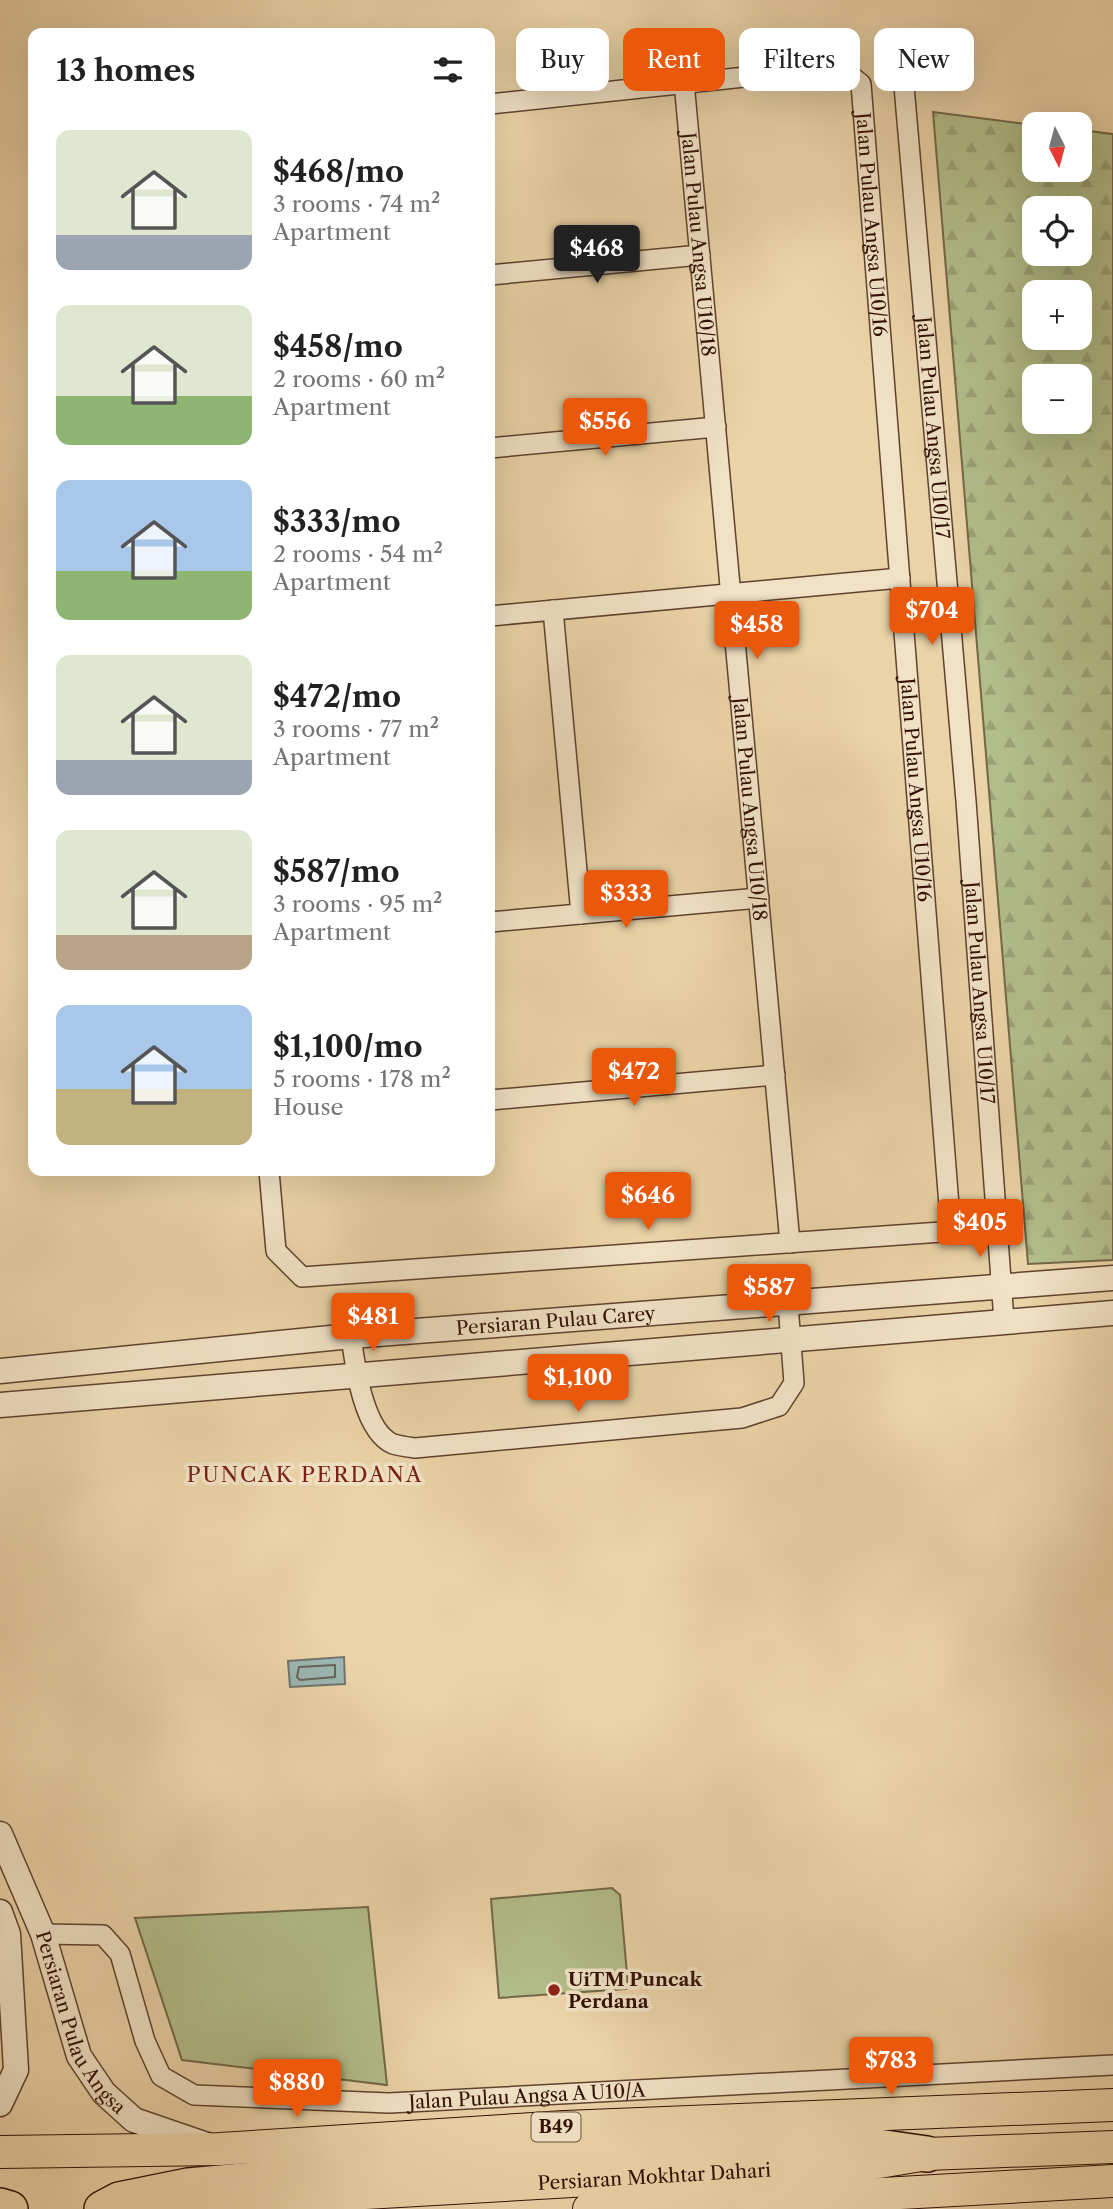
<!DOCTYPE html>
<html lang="en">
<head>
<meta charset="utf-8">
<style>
  body { margin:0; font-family:"Libre Caslon Text",serif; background:#f6f6f6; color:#222; height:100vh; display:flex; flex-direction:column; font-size:26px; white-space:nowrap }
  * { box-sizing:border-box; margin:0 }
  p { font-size:23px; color:#767676 }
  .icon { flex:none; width:38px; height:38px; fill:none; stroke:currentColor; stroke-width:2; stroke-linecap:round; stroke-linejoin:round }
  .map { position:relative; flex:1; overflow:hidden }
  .details { position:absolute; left:28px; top:28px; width:467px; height:1148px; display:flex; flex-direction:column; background:#fff; border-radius:14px; box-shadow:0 7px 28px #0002 }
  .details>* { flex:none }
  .banner { position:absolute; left:516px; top:28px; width:492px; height:63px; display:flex; gap:14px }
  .needle { width:46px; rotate:174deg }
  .fabs { position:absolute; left:1022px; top:112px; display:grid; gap:14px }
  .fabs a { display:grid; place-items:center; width:70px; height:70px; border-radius:14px; background:#fff; box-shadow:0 7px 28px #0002; font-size:35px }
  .price { position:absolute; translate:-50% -60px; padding:0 16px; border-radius:7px; background:#ea580c; color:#fff; font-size:23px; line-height:46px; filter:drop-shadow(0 2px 4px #0008) }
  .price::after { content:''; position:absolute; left:50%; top:42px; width:21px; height:16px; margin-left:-10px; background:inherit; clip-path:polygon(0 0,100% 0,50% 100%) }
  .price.current { background:#222; color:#fff }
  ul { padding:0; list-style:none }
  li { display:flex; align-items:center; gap:21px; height:175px; padding:0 28px }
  li span { display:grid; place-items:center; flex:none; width:196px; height:140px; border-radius:14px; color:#555 }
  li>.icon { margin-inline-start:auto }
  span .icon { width:84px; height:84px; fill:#fffc; stroke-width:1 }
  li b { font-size:30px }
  h2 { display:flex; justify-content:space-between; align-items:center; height:84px; padding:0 28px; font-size:30px }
  .chip { padding:0 24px; border-radius:14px; background:#fff; box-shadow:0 7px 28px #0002; font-size:24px; line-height:63px }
  .chip.current { background:#ea580c; color:#fff }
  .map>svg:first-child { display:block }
  .forest { fill:url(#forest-firs); stroke:#726848; stroke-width:2; fill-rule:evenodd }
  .pitch { fill:#b2be8a; stroke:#726848; stroke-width:2 }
  .water { fill:#9bb6b1; stroke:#71746c; stroke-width:2 }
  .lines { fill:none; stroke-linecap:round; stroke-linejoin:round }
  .shore { stroke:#66645b; stroke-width:2 }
  .minor-casing { stroke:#60422e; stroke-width:22 }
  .tertiary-casing { stroke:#60422e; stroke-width:27 }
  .primary-casing { stroke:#321105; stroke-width:34 }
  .motorway-casing { stroke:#321105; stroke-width:38 }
  .minor { stroke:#f1e2c6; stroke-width:19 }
  .tertiary { stroke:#f1e2c6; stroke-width:24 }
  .primary { stroke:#ead3a7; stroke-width:32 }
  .motorway { stroke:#ead3a7; stroke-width:35 }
  .poi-dot { fill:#8f2418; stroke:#f1e2c6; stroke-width:2.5 }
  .labels { text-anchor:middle; stroke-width:7; stroke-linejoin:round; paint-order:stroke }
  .shield { fill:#f1e2c6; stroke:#6b503f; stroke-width:2 }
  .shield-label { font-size:18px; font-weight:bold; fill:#321105 }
  .street-label { font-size:19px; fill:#321105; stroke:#f1e2c6 }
  .poi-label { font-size:19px; font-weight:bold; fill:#321105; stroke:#f1e2c6; text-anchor:start }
  .neighbourhood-label { font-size:21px; letter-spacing:2px; fill:#7a1f14; stroke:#f1e2c6 }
</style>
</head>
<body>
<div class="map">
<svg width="1113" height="2209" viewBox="0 0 1113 2209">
  <defs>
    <pattern id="forest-firs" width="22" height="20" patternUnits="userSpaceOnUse" patternTransform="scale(1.75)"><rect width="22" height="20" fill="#b2be8a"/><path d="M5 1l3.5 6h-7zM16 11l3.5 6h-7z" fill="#9aa276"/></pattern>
  </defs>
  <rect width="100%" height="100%" fill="#ead3a7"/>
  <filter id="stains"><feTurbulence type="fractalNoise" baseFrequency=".00286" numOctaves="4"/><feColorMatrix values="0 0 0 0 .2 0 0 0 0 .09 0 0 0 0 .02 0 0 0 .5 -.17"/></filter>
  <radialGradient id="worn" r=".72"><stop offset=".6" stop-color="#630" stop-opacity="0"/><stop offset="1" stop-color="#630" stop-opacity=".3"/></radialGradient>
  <path class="forest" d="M 933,112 L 1034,125 L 1034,170 L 1080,170 L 1080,130 L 1113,134 L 1113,1260 L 1028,1264 ZM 1034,208 L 1080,208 L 1080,254 L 1034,254 ZM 1034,292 L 1080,292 L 1080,338 L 1034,338 ZM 1034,376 L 1080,376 L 1080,422 L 1034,422 Z"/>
  <path class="pitch" d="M 612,1888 L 620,1895 L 628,1985 L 626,1989 L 499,1998 L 491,1899 Z
    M 368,1907 L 387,2085 L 182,2060 L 135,1918 Z"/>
  <path class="water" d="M 344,1657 L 345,1684 L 290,1687 L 288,1661 Z"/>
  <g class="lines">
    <path class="shore" d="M 335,1665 L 335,1677 L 300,1680 L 297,1677 L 299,1667 Z"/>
    <g class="minor-casing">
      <g id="minor">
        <path id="s1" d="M 902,63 L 966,801 L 1004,1321"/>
        <path id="s2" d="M 684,82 L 790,1243"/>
        <path id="s3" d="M 490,104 L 840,67 L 861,84 L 951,1231"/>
        <path d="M 490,275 L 700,255"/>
        <path d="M 490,448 L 716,427"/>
        <path d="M 553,610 L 581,914"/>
        <path d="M 490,616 L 900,578"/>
        <path d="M 490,922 L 759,898"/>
        <path d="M 490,1100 L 775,1075"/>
        <path d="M 269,1171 L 276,1251 L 302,1277 L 998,1228"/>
        <path d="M 351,1336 C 355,1365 363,1431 393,1444 C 400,1446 408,1447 415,1448 L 742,1418 L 779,1406 L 794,1383 L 788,1304"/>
        <path id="s4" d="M 43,1934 L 103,1935 L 120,1954 L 145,2041 L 161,2076 L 194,2095 L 389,2103 L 1113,2065"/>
      </g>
    </g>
    <g class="tertiary-casing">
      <g id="tertiary">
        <path id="s5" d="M 0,1371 L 351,1336 L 1113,1278"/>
        <path d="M 0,1405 L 1113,1313"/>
        <path id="s6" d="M 0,1834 L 43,1934 L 79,2056 L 104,2093 L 134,2120 L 207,2145"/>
        <path d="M 0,1912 L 8,1934 L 16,2070 L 0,2104"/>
      </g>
    </g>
    <g class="primary-casing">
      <g id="primary">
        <path d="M 0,2152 L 220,2149 L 565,2127 L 1113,2105"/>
        <path id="s7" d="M 175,2204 L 867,2164 L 927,2154 L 1113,2147"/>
        <path d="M 589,2209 L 800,2194 L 865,2195 L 1113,2181"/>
      </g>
    </g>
    <g class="motorway-casing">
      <path id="motorway" d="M 0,2206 L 10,2209
        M 102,2209 L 119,2200 L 188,2186 L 530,2155 L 666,2146 L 857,2144 L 927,2154
        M 784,2209 L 865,2195"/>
    </g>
    <use href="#minor" class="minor"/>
    <use href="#tertiary" class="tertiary"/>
    <use href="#primary" class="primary"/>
    <use href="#motorway" class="motorway"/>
  </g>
  <circle class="poi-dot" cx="554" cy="1990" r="7"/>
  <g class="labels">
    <rect class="shield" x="531.5" y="2112.5" width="49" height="29" rx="5"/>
    <g class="shield-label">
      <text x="556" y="2133">B49</text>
    </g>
    <g class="street-label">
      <text dy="7" stroke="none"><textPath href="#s3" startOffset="520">Jalan Pulau Angsa U10/16</textPath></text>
      <text dy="7" stroke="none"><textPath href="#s2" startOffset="163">Jalan Pulau Angsa U10/18</textPath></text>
      <text dy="7" stroke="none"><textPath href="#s1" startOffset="366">Jalan Pulau Angsa U10/17</textPath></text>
      <text dy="7" stroke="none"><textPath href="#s3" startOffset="1087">Jalan Pulau Angsa U10/16</textPath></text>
      <text dy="7" stroke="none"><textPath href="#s2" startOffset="730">Jalan Pulau Angsa U10/18</textPath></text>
      <text dy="7" stroke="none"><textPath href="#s1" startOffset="933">Jalan Pulau Angsa U10/17</textPath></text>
      <text dy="7" stroke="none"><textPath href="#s5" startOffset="558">Persiaran Pulau Carey</textPath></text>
      <text dy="7" stroke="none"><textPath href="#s6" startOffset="206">Persiaran Pulau Angsa</textPath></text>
      <text dy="7" stroke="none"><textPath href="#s4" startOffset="586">Jalan Pulau Angsa A U10/A</textPath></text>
      <text dy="7" stroke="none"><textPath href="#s7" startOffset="480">Persiaran Mokhtar Dahari</textPath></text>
    </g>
    <g class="poi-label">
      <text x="568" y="1986">UiTM Puncak<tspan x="568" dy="22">Perdana</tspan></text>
    </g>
    <g class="neighbourhood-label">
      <text x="305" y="1482">PUNCAK PERDANA</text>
    </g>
  </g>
  <rect width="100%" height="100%" filter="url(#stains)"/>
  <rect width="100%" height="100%" fill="url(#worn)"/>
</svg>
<div class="fabs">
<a><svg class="needle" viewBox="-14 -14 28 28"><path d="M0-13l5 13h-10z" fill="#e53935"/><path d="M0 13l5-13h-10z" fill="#767676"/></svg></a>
<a><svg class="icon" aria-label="locate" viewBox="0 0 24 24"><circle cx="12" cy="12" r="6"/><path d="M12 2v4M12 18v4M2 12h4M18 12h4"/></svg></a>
<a>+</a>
<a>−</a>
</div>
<b class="price current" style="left:597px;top:285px">$468</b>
<b class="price" style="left:605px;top:458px">$556</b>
<b class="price" style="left:932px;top:647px">$704</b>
<b class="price" style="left:757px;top:661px">$458</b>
<b class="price" style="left:626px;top:930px">$333</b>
<b class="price" style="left:634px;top:1108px">$472</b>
<b class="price" style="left:648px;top:1232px">$646</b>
<b class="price" style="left:980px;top:1259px">$405</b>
<b class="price" style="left:769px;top:1324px">$587</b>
<b class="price" style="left:373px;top:1353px">$481</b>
<b class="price" style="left:578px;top:1414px">$1,100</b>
<b class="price" style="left:891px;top:2097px">$783</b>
<b class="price" style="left:297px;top:2119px">$880</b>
<div class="banner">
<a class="chip">Buy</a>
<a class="chip current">Rent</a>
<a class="chip">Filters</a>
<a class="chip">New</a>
</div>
<section class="details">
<h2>13 homes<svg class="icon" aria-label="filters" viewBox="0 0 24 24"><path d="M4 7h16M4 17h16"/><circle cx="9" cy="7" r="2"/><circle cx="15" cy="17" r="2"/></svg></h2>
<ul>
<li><span style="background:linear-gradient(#dfe7d0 75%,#9aa5b1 0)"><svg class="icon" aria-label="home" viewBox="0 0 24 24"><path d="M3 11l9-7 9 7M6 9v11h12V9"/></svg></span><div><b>$468/mo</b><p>3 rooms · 74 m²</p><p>Apartment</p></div></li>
<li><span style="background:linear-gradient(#dfe7d0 65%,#8fb573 0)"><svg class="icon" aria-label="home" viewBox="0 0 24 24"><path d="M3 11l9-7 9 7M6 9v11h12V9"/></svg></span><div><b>$458/mo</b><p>2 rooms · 60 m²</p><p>Apartment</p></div></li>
<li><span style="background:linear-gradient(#a9c7e8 65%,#8fb573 0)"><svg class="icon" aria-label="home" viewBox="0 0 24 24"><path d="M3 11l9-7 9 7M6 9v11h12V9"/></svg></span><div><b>$333/mo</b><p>2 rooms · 54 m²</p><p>Apartment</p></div></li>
<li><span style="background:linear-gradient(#dfe7d0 75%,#9aa5b1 0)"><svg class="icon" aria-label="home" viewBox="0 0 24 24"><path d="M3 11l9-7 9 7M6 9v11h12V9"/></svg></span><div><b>$472/mo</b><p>3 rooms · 77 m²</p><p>Apartment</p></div></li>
<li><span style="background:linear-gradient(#dfe7d0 75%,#b9a48a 0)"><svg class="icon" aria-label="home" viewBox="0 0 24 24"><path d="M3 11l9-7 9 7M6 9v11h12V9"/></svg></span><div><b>$587/mo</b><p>3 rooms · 95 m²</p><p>Apartment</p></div></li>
<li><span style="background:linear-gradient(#a9c7e8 60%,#c2b280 0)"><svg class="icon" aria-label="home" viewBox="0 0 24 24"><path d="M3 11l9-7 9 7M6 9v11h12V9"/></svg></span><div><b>$1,100/mo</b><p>5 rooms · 178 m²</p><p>House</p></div></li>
</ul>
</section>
</div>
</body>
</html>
